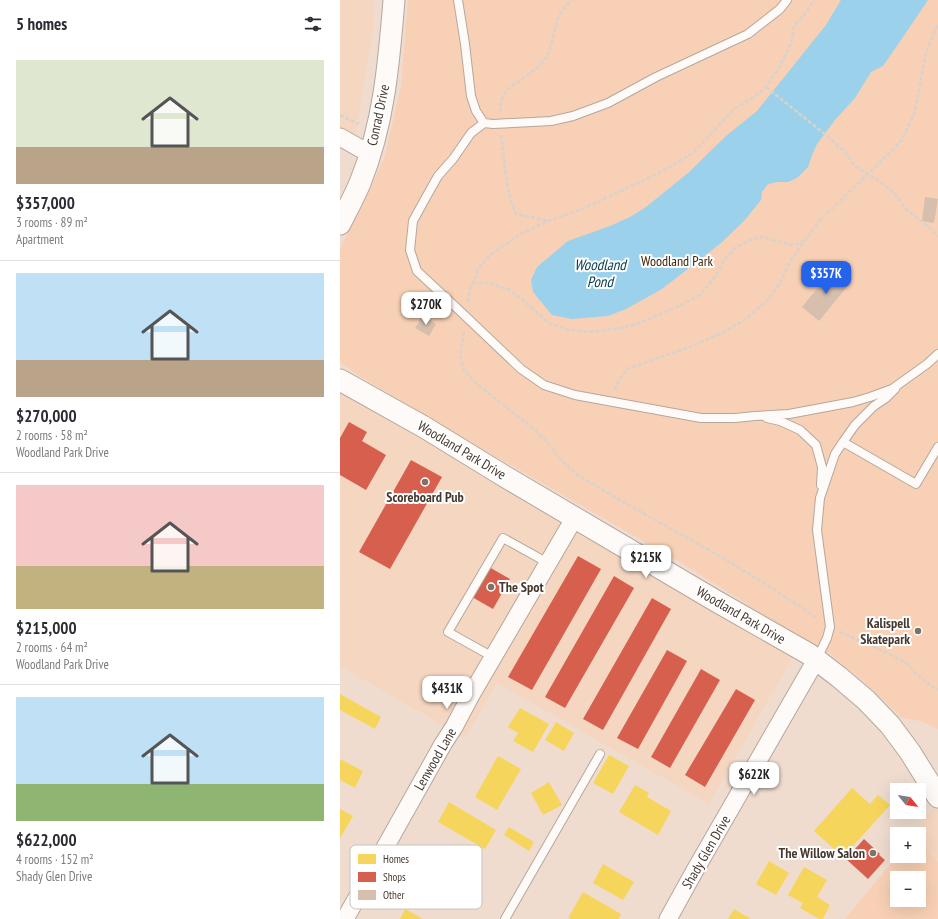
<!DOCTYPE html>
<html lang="en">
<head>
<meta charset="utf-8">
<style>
  body { margin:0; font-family:"PT Sans Narrow",sans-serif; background:#f2f2f3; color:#2b2b33; height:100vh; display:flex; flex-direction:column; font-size:15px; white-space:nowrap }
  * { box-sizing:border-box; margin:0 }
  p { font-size:13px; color:#7c7c81 }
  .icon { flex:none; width:22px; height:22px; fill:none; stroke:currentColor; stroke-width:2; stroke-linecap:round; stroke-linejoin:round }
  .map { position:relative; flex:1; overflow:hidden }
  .side { display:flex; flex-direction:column; background:#fff; width:340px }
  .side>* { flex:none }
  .needle { width:26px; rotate:120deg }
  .tools { position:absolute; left:550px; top:783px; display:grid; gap:8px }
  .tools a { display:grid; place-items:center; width:36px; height:36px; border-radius:0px; background:#fff; box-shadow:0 4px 16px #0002; font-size:20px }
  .price { position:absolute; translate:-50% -34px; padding:0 9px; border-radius:8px; background:#fff; color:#222; font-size:13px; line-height:26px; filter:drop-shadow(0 1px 2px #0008) }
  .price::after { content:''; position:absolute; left:50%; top:24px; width:12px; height:9px; margin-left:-6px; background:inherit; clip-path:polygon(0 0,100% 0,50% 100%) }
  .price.selected { background:#2563eb; color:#fff }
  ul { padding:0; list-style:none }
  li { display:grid; align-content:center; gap:8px; height:212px; padding:0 16px }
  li+li { border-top:1px solid #e1e1e2 }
  li span { display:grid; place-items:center; height:124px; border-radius:0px; color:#555 }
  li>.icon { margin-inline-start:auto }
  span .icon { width:72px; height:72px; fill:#fffc; stroke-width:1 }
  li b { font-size:17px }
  h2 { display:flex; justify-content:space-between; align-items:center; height:48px; padding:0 16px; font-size:17px }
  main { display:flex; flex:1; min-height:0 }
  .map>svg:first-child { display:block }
  .built { fill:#f5d6c1 }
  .green { fill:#f8d0b5; fill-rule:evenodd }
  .water { fill:#9bd1eb }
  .homes { fill:#f6d55c }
  .shops { fill:#d6604d }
  .building { fill:#d7bfad }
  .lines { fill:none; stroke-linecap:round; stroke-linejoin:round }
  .service-casing { stroke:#b5a79d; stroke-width:10 }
  .minor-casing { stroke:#b5a79d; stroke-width:19 }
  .tertiary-casing { stroke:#b5a79d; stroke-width:23 }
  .path { stroke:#d7d2cd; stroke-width:2.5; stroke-dasharray:4 2; stroke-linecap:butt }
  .service { stroke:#fdfaf8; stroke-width:8 }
  .minor { stroke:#fdfaf8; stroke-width:17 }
  .tertiary { stroke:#fdfaf8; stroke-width:21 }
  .poi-dot { fill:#807167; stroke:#fff; stroke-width:1.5 }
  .labels { text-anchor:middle; stroke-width:4; stroke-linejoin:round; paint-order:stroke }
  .street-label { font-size:14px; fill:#45382f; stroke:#fff }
  .park-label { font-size:14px; fill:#422206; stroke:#fff }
  .poi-label { font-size:14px; font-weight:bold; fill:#45382f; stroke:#fff; text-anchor:end }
  .water-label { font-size:15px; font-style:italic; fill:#04394e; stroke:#fff }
  .key { fill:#fff; stroke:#c7c3c1; stroke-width:1 }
  .key-label { font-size:11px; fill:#45382f }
</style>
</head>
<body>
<main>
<section class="side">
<h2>5 homes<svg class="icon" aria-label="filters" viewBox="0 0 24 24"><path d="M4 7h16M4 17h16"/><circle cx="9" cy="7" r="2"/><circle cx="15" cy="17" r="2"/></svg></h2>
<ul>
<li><span style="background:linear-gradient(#dfe7d0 70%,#b9a48a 0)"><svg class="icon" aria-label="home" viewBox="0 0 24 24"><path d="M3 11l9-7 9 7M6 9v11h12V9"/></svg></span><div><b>$357,000</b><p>3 rooms · 89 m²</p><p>Apartment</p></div></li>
<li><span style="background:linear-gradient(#bfe0f5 70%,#b9a48a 0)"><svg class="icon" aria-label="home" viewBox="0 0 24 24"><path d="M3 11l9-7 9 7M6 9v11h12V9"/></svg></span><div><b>$270,000</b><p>2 rooms · 58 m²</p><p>Woodland Park Drive</p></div></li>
<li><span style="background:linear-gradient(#f6c9c9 65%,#c2b280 0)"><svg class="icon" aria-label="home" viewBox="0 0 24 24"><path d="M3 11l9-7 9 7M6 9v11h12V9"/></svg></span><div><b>$215,000</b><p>2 rooms · 64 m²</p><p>Woodland Park Drive</p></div></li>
<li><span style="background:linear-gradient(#bfe0f5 70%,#8fb573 0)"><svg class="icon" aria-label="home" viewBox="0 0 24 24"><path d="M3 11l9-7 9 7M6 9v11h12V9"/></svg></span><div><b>$622,000</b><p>4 rooms · 152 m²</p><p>Shady Glen Drive</p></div></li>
</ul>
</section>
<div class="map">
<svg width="598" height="919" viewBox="0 0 598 919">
  <rect width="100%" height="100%" fill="#efdccf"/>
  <path class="built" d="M 0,0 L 34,0 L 33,30 L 12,154 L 0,147 Z
    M 0,391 L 455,653 L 369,804 L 157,683 L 125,738 L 0,666 Z
    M 598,801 L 598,861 L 579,846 L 579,834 L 574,834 Z"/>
  <path class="green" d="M 68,0 L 598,0 L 598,729 L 581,721 L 562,718 L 521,679 L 484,649 L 432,620 L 345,565 L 183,472 L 98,424 L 21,377 L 0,362 L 0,249 L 44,159 L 61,86 Z
    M 579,846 L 598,861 L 598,919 L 505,919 L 557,856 L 579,856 ZM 557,878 L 579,878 L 579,900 L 557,900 Z"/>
  <path class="water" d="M 501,0 L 588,0 L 561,40 L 543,66 L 531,72 L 515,98 L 495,120 L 477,144 L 472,155 L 468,167 L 457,178 L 448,182 L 437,182 L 428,184 L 422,192 L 421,200 L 404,221 L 381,243 L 322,289 L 286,309 L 268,316 L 232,319 L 212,315 L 193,292 L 191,280 L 197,267 L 228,241 L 270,226 L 290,217 L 306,207 L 348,173 L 386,136 L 417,111 L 486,25 Z"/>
  <path class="homes" d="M 0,694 L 41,717 L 35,729 L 0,710 Z
    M 180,708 L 209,724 L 193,752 L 173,741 L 178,733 L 168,727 Z
    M 216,722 L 234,733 L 224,751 L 205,740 Z
    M 269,755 L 289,766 L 273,794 L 253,783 Z
    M 158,756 L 181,769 L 157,810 L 135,797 Z
    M 0,759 L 23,771 L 15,788 L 0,780 Z
    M 209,782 L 222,805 L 203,815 L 191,793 Z
    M 295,785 L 309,793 L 307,797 L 331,811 L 318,835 L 279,812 Z
    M 512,788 L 530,804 L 538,795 L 550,805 L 503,857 L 474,831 Z
    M 109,802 L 156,830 L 145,849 L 98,822 Z
    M 0,809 L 13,816 L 0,838 Z
    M 169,827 L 194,842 L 189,851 L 164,835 Z
    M 429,861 L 449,873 L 436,895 L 416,884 Z
    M 263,864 L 294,882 L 283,900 L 253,883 Z
    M 464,867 L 487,880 L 477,897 L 490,905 L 483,919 L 479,919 L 460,908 L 463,903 L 448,895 Z
    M 243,892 L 281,914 L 279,919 L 231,919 L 228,918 Z
    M 65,909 L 83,919 L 60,919 Z
    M 394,909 L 411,919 L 388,919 Z"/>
  <path class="shops" d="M 9,422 L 27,432 L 22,441 L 46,455 L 26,490 L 0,475 L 0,438 Z
    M 71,460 L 102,477 L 50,569 L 19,552 Z
    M 238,556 L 261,569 L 192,690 L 168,677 Z
    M 149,567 L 170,579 L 153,609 L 132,597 Z
    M 274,576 L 294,588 L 225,708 L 205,697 Z
    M 312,598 L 331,609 L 263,730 L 243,719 Z
    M 327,650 L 347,661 L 298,749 L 277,738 Z
    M 361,669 L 380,680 L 330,768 L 311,757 Z
    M 396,689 L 415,700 L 365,787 L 345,775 Z
    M 524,839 L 540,854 L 539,855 L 545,860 L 528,879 L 506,859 Z"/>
  <path class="building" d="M 585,197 L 598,199 L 594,223 L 582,221 Z
    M 493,269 L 510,283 L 479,321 L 462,307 Z
    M 83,315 L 96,324 L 89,336 L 75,328 Z"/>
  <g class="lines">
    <g class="service-casing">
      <path id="service" d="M 118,0 L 125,44 L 131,96 L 136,111 L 144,123 L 131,133 L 113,159 L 98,176 L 85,199 L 73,221 L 70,250 L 77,271 L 120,311 L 181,369 L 204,385 L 235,395 L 361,418 L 395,418 L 415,416 L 449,414 L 513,402 L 530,397 L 552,389 L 587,364 L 598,354
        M 144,123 L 153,124 L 211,121 L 233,116 L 268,103 L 316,77 L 408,34 L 440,9 L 447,0
        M 427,418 L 440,421 L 460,430 L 476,445 L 482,467 L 481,485
        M 503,442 L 576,484 L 598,447
        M 153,657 L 108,632 L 163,538 L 208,563
        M 477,659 L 487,638 L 490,627 L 477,530 L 480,498 L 495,454 L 503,442 L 515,425 L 534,406 L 546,398 L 555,389
        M 165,919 L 260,754"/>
    </g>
    <g class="minor-casing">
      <path id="minor" d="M 0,137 L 30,154
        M 5,919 L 103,744 L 114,727 L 131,695 L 235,517
        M 328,919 L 354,872 L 476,660"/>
    </g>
    <g class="tertiary-casing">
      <path id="tertiary" d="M 0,224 C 7,210 14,197 20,183 C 44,124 49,62 54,0
        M 0,380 L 84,427 L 164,476 L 376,601 L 469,654 L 499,677 L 526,700 L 550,725 L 570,752 L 598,797"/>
    </g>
    <path class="path" d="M 426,87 L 486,135 L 505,152 L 516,167 L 542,183 L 555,194 L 567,210 L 589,227 L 598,236
      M 160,112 L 161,102 L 166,90 L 182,79 L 197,68 L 207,57 L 212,41 L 219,15 L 231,0
      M 0,115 L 19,124
      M 161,135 C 165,161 165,190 176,214 L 208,221
      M 132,283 L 148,283 L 170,290 L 178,296 L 209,323 L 229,330 L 251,332 L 276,329 L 297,324 L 339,306 L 360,295 L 377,274 L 384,260 L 395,248 L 410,240 L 422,237 L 452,245 L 458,244 L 463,241
      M 128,302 L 130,289 L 139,268 L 148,257 L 179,235 L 208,221 L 242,209 L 317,174 L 353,153 L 393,110 L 421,92 L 426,87 L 440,66 L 452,41 L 454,26 L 464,15 L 474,0
      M 124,332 L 120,356 L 124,370 L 137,384 L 195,430 L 207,442 L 222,461 L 239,476 L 271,495 L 383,558 L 427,585 L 476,617
      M 275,390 L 279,380 L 287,369 L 352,346 L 382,333 L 404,320 L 427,301 L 440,283 L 451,260 L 479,221 L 527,175 L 562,140 L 574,114 L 579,91 L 586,52 L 598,24
      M 500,632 L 545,652 L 565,662 L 577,675 L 596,689 L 598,689"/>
    <use href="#service" class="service"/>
    <use href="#minor" class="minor"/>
    <use href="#tertiary" class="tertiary"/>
  </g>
  <g class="poi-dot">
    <circle cx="85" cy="482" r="4"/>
    <circle cx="151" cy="587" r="4"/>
    <circle cx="578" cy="631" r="4"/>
    <circle cx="533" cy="853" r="4"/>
  </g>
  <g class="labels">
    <g class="street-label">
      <text transform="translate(38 115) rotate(-78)" y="5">Conrad Drive</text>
      <text transform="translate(122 450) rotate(31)" y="5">Woodland Park Drive</text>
      <text transform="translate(401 615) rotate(30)" y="5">Woodland Park Drive</text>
      <text transform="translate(95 759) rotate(-60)" y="5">Lenwood Lane</text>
      <text transform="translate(366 852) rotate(-60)" y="5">Shady Glen Drive</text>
    </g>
    <g class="park-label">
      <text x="337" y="266">Woodland Park</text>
    </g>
    <g class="poi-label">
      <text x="85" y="502" text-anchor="middle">Scoreboard Pub</text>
      <text x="159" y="592" text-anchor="start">The Spot</text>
      <text x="570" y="628">Kalispell<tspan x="570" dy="16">Skatepark</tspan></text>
      <text x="525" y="858">The Willow Salon</text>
    </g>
    <g class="water-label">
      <text x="260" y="270">Woodland<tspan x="260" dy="17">Pond</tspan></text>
    </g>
  </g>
  <rect x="10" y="845" width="132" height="64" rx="6" class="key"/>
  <rect x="18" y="854" width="18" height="10" fill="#f6d55c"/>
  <rect x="18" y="872" width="18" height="10" fill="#d6604d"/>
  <rect x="18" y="890" width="18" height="10" fill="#d7bfad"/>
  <g class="key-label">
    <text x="43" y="863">Homes</text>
    <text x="43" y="881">Shops</text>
    <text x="43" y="899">Other</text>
  </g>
</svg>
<div class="tools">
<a><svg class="needle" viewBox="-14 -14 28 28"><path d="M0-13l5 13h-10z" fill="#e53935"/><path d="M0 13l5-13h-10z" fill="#7c7c81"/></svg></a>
<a>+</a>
<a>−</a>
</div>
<b class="price selected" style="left:486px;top:295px">$357K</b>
<b class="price" style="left:86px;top:326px">$270K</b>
<b class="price" style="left:306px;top:579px">$215K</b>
<b class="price" style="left:107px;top:710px">$431K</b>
<b class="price" style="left:414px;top:796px">$622K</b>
</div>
</main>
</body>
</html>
